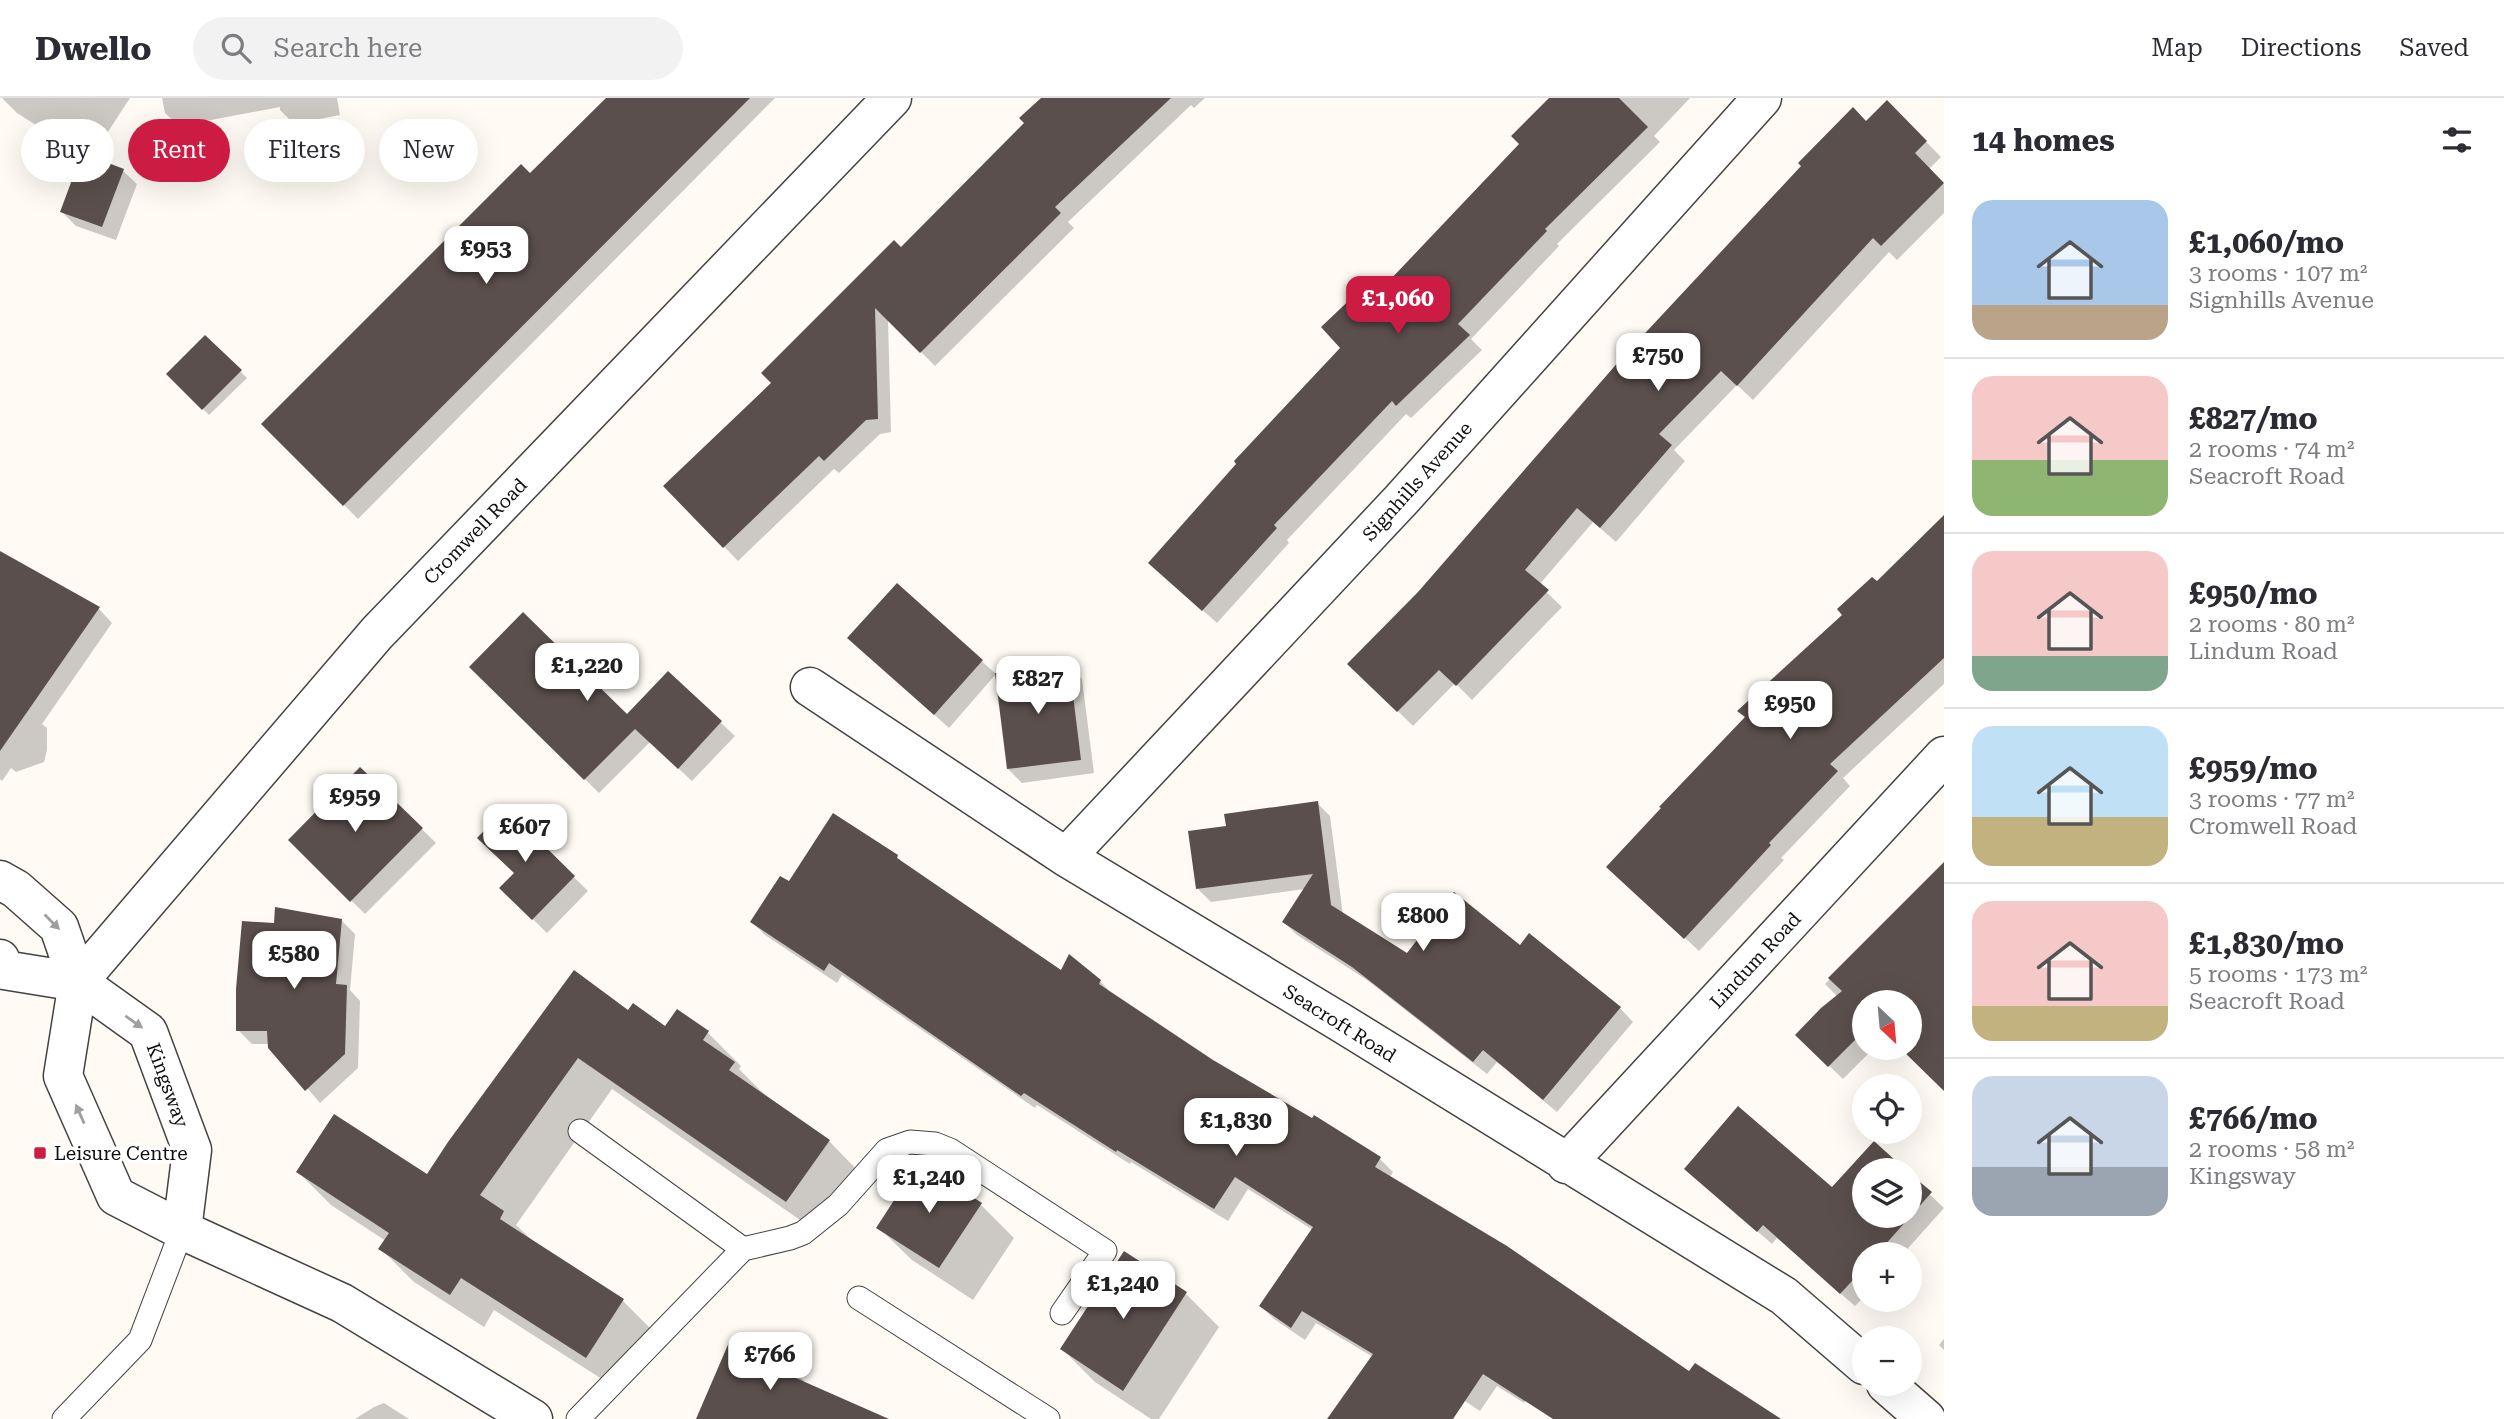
<!DOCTYPE html>
<html lang="en">
<head>
<meta charset="utf-8">
<style>
  body { margin:0; font-family:"Roboto Serif",serif; background:#f2f2f3; color:#2b2b33; height:100vh; display:flex; flex-direction:column; font-size:26px; white-space:nowrap }
  * { box-sizing:border-box; margin:0 }
  p { font-size:23px; color:#7c7c81 }
  .icon { flex:none; width:38px; height:38px; fill:none; stroke:currentColor; stroke-width:2; stroke-linecap:round; stroke-linejoin:round }
  .map { position:relative; flex:1; overflow:hidden }
  .drawer { display:flex; flex-direction:column; background:#fff; width:560px }
  .drawer>* { flex:none }
  .top-card { position:absolute; left:21px; top:21px; width:665px; height:63px; display:flex; gap:14px }
  .needle { width:46px; rotate:154deg }
  .tools { position:absolute; left:1852px; top:892px; display:grid; gap:14px }
  .tools a { display:grid; place-items:center; width:70px; height:70px; border-radius:50%; background:#fff; box-shadow:0 7px 28px #0002; font-size:35px }
  .price { position:absolute; translate:-50% -60px; padding:0 16px; border-radius:14px; background:#fff; color:#222; font-size:23px; line-height:46px; filter:drop-shadow(0 2px 4px #0008) }
  .price::after { content:''; position:absolute; left:50%; top:42px; width:21px; height:16px; margin-left:-10px; background:inherit; clip-path:polygon(0 0,100% 0,50% 100%) }
  .price.selected { background:#cd1c43; color:#fff }
  ul { padding:0; list-style:none }
  li { display:flex; align-items:center; gap:21px; height:175px; padding:0 28px }
  li+li { border-top:2px solid #e1e1e2 }
  li span { display:grid; place-items:center; flex:none; width:196px; height:140px; border-radius:21px; color:#555 }
  li>.icon { margin-inline-start:auto }
  span .icon { width:84px; height:84px; fill:#fffc; stroke-width:1 }
  li b { font-size:30px }
  h2 { display:flex; justify-content:space-between; align-items:center; height:84px; padding:0 28px; font-size:30px }
  .tag { padding:0 24px; border-radius:32px; background:#fff; box-shadow:0 7px 28px #0002; font-size:24px; line-height:63px }
  .tag.selected { background:#cd1c43; color:#fff }
  header { display:flex; align-items:center; gap:42px; box-sizing:border-box; height:98px; padding:0 35px; background:#fff; border-bottom:2px solid #e1e1e2 }
  header strong { font-size:33px }
  nav { display:flex; gap:38px; margin-inline-start:auto; font-size:24px }
  .search { width:490px; height:63px; background:#f2f2f3; display:flex; align-items:center; gap:18px; box-sizing:border-box; padding:0 24px; border-radius:38px; color:#7c7c81; font-size:26px }
  main { display:flex; flex:1; min-height:0 }
  .map>svg:first-child { display:block }
  .shadow { fill:#0003 }
  .building { fill:#5a4f4c }
  .lines { fill:none; stroke-linecap:round; stroke-linejoin:round }
  .service-casing { stroke:#434343; stroke-width:25 }
  .minor-casing { stroke:#434343; stroke-width:41 }
  .tertiary-casing { stroke:#434343; stroke-width:41 }
  .service { stroke:#fff; stroke-width:23 }
  .minor { stroke:#fff; stroke-width:38 }
  .tertiary { stroke:#fff; stroke-width:38 }
  .oneway { fill:#9f9f9f }
  .poi-dot { fill:#cd1c43; stroke:#fff; stroke-width:2.5 }
  .labels { text-anchor:middle; stroke-width:7; stroke-linejoin:round; paint-order:stroke }
  .street-label { font-size:19px; fill:#101010; stroke:#fff }
  .poi-label { font-size:19px; fill:#101010; stroke:#fff; text-anchor:start }
</style>
</head>
<body>
<header>
<strong>Dwello</strong>
<div class="search"><svg class="icon" aria-label="search" viewBox="0 0 24 24"><circle cx="10" cy="10" r="6"/><path d="M15 15l6 6"/></svg>Search here</div>
<nav><a>Map</a><a>Directions</a><a>Saved</a></nav>
</header>
<main>
<div class="map">
<svg width="1944" height="1321" viewBox="0 0 1944 1321">
  <rect width="100%" height="100%" fill="#fffbf4"/>
  <path class="shadow" d="M 2,0 L 130,0 L 91,60 L 123,73 L 137,86 L 116,142 L 76,128 L 62,114 L 83,57 L 17,15 Z
    M 162,0 L 337,0 L 340,17 L 294,26 L 280,12 L 280,9 L 179,28 L 165,15 Z
    M 608,0 L 775,0 L 358,421 L 264,326 L 530,78 Z
    M 1043,0 L 1205,0 L 1194,10 L 1191,7 L 1068,124 L 1074,130 L 935,268 L 888,221 L 891,334 L 880,336 L 839,375 L 834,371 L 738,463 L 665,388 L 774,285 L 901,151 L 1026,25 Z
    M 1551,0 L 1690,0 L 1654,38 L 1660,44 L 1557,146 L 1559,148 L 1471,241 L 1482,252 L 1411,320 L 1406,316 L 1287,442 L 1289,445 L 1217,525 L 1164,478 L 1343,249 L 1370,205 L 1522,46 Z
    M 1887,4 L 1941,59 L 1929,71 L 1944,87 L 1944,115 L 1897,162 L 1889,154 L 1753,302 L 1737,287 L 1674,352 L 1685,363 L 1616,444 L 1593,424 L 1539,487 L 1562,509 L 1472,602 L 1455,585 L 1413,628 L 1350,566 Z
    M 205,239 L 247,280 L 209,317 L 168,276 Z
    M 1944,420 L 1944,586 L 1843,680 L 1850,688 L 1781,760 L 1784,762 L 1699,853 L 1623,782 L 1877,486 Z
    M 0,461 L 99,511 L 112,525 L 42,626 L 47,630 L 47,652 L 44,664 L 16,674 L 11,670 L 2,683 L 0,681 Z
    M 897,487 L 996,576 L 949,630 L 849,540 Z
    M 1068,567 L 1082,581 L 1094,675 L 1022,685 L 1008,671 Z
    M 471,569 L 627,619 L 668,575 L 735,638 L 692,683 L 650,644 L 599,695 Z
    M 360,671 L 436,745 L 365,816 L 290,742 Z
    M 1317,705 L 1330,718 L 1343,817 L 1407,857 L 1520,849 L 1529,838 L 1620,910 L 1633,924 L 1557,1014 L 1497,964 L 1487,976 L 1367,882 L 1297,837 L 1284,824 L 1305,791 L 1211,804 L 1197,790 L 1227,730 Z
    M 506,713 L 588,793 L 547,835 L 501,790 L 516,775 Z
    M 897,759 L 910,771 L 1062,875 L 1100,883 L 1113,897 L 1213,964 L 1313,1023 L 1315,1019 L 1380,1061 L 1393,1074 L 1390,1079 L 1690,1276 L 1771,1321 L 1570,1321 L 1531,1293 L 1524,1305 L 1497,1288 L 1480,1313 L 1428,1279 L 1399,1321 L 1329,1321 L 1373,1259 L 1316,1225 L 1305,1242 L 1274,1221 L 1261,1208 L 1313,1132 L 1248,1091 L 1228,1123 L 1131,1064 L 1130,1066 L 1037,1007 L 1035,1010 L 842,877 L 837,885 L 765,837 L 752,824 L 789,786 Z
    M 1944,766 L 1944,991 L 1909,950 L 1909,905 L 1864,905 L 1864,950 L 1874,950 L 1843,981 L 1797,937 L 1838,899 L 1825,886 Z
    M 341,822 L 355,836 L 350,892 L 360,903 L 358,970 L 320,1005 L 270,946 L 252,946 L 238,932 L 275,827 Z
    M 629,914 L 666,930 L 708,935 L 741,968 L 739,971 L 767,999 L 829,1043 L 862,1077 L 820,1136 L 612,991 L 516,1127 L 536,1146 L 623,1203 L 656,1236 L 619,1292 L 494,1212 L 484,1229 L 414,1184 L 381,1151 L 386,1143 L 331,1107 L 298,1074 L 428,1078 Z
    M 920,1066 L 981,1107 L 1014,1140 L 973,1202 L 912,1162 L 878,1129 Z
    M 1686,1071 L 1832,1091 L 1864,1073 L 1864,1118 L 1909,1118 L 1909,1077 L 1944,1110 L 1902,1157 L 1864,1157 L 1864,1199 L 1855,1208 L 1777,1140 L 1772,1146 Z
    M 1125,1155 L 1186,1196 L 1219,1229 L 1159,1321 L 1151,1321 L 1095,1284 L 1062,1251 Z
    M 1944,1241 L 1944,1252 L 1939,1247 Z
    M 792,1271 L 809,1288 L 880,1321 L 701,1321 Z
    M 384,1305 L 409,1321 L 355,1321 L 374,1309 Z"/>
  <path class="building" d="M 606,0 L 750,0 L 343,408 L 261,326 L 521,66 L 530,75 Z
    M 1041,0 L 1171,0 L 1055,109 L 1061,115 L 920,255 L 875,210 L 878,321 L 866,322 L 824,363 L 819,358 L 723,450 L 663,388 L 771,285 L 761,275 L 894,142 L 901,149 L 1024,25 L 1019,20 Z
    M 1549,0 L 1619,0 L 1648,29 L 1545,131 L 1547,133 L 1458,226 L 1470,237 L 1396,308 L 1392,303 L 1274,427 L 1277,430 L 1202,513 L 1148,465 L 1236,366 L 1234,363 L 1340,250 L 1321,229 L 1360,192 L 1370,203 L 1519,46 L 1511,38 Z
    M 1887,2 L 1927,43 L 1915,55 L 1944,85 L 1881,148 L 1873,140 L 1737,288 L 1721,273 L 1659,336 L 1672,347 L 1600,430 L 1577,410 L 1525,472 L 1549,492 L 1456,588 L 1439,572 L 1397,614 L 1347,566 L 1418,494 L 1620,262 L 1801,68 L 1798,65 L 1853,9 L 1866,23 Z
    M 82,55 L 124,71 L 102,129 L 60,114 Z
    M 205,237 L 242,272 L 202,312 L 166,276 Z
    M 1944,417 L 1944,560 L 1830,666 L 1838,673 L 1769,745 L 1771,747 L 1684,841 L 1606,769 L 1661,710 L 1659,709 L 1745,619 L 1737,613 L 1842,517 L 1837,511 L 1872,479 L 1877,483 Z
    M 0,453 L 100,509 L 0,653 Z
    M 897,485 L 983,562 L 934,617 L 847,540 Z
    M 523,514 L 627,616 L 668,573 L 722,623 L 678,671 L 635,631 L 584,682 L 469,569 Z
    M 1069,565 L 1081,662 L 1007,671 L 995,575 Z
    M 360,669 L 423,730 L 350,804 L 288,742 Z
    M 1318,703 L 1331,807 L 1407,855 L 1454,794 L 1520,847 L 1529,835 L 1621,909 L 1543,1002 L 1483,952 L 1473,964 L 1352,869 L 1282,824 L 1313,776 L 1196,791 L 1188,733 L 1226,728 L 1224,716 Z
    M 506,710 L 575,778 L 532,822 L 499,790 L 514,775 L 477,740 Z
    M 833,715 L 898,757 L 897,760 L 1061,872 L 1069,856 L 1101,882 L 1099,886 L 1213,962 L 1312,1020 L 1314,1017 L 1381,1059 L 1375,1069 L 1507,1148 L 1689,1273 L 1695,1265 L 1781,1321 L 1553,1321 L 1483,1276 L 1453,1321 L 1327,1321 L 1373,1256 L 1302,1213 L 1291,1230 L 1259,1208 L 1313,1129 L 1235,1079 L 1214,1111 L 1117,1052 L 1116,1054 L 1024,995 L 1021,998 L 829,865 L 824,873 L 750,824 L 780,778 L 789,783 Z
    M 1944,764 L 1944,993 L 1900,950 L 1909,950 L 1909,905 L 1864,905 L 1864,933 L 1828,969 L 1795,937 L 1821,910 L 1842,893 L 1828,880 Z
    M 275,809 L 342,821 L 336,886 L 347,887 L 345,956 L 305,993 L 268,950 L 267,933 L 236,933 L 236,891 L 242,823 L 274,825 Z
    M 574,872 L 628,912 L 633,905 L 665,928 L 677,911 L 709,933 L 703,942 L 735,964 L 729,972 L 830,1042 L 786,1104 L 578,960 L 480,1097 L 504,1113 L 500,1121 L 624,1201 L 586,1260 L 461,1180 L 450,1197 L 378,1151 L 389,1135 L 296,1074 L 334,1016 L 427,1076 L 448,1044 Z
    M 1738,1008 L 1832,1089 L 1874,1043 L 1907,1073 L 1864,1073 L 1864,1118 L 1909,1118 L 1909,1075 L 1932,1094 L 1876,1157 L 1864,1157 L 1864,1170 L 1840,1196 L 1763,1127 L 1757,1134 L 1684,1071 Z
    M 919,1064 L 982,1105 L 939,1170 L 876,1130 Z
    M 1124,1153 L 1187,1194 L 1123,1293 L 1060,1251 Z
    M 730,1242 L 793,1269 L 789,1277 L 889,1321 L 696,1321 Z"/>
  <g class="lines">
    <g class="service-casing">
      <path id="service" d="M 743,1151 L 790,1140 L 803,1135 L 838,1107 L 887,1052 L 910,1044 L 935,1046 L 950,1052 L 1105,1153 L 1062,1215
        M 859,1200 L 1048,1321
        M 64,1321 L 140,1242 L 182,1132
        M 578,1321 L 743,1151 L 580,1033"/>
    </g>
    <g class="minor-casing">
      <path id="minor" d="M 810,589 L 1066,759 L 1340,924 L 1784,1198 L 1864,1267
        M 1066,759 L 1402,401 L 1762,0
        M 78,884 L 377,535 L 892,0
        M 1566,1066 L 1944,658
        M 1886,1286 L 1926,1321"/>
    </g>
    <g class="tertiary-casing">
      <path id="tertiary" d="M 0,782 L 16,791 L 59,829 L 78,884 L 63,978 L 116,1098 L 182,1132 L 342,1205 L 533,1321
        M 0,861 L 4,872 L 78,884 L 148,934 L 192,1052 L 182,1132"/>
    </g>
    <use href="#service" class="service"/>
    <use href="#minor" class="minor"/>
    <use href="#tertiary" class="tertiary"/>
  </g>
  <defs><path id="oneway-solid" d="M-6-.8H1V-3.2L6.5 0L1 3.2V.8H-6Z" transform="scale(1.75)"/></defs>
  <g class="oneway">
    <use href="#oneway-solid" transform="translate(52 824) rotate(45)"/>
    <use href="#oneway-solid" transform="translate(134 924) rotate(35)"/>
    <use href="#oneway-solid" transform="translate(80 1016) rotate(-114)"/>
  </g>
  <rect class="poi-dot" x="33" y="1048" width="14" height="14" rx="3.5"/>
  <g class="labels">
    <g class="street-label">
      <text transform="translate(1417 383) rotate(-48)" y="7">Signhills Avenue</text>
      <text transform="translate(475 433) rotate(-46)" y="7">Cromwell Road</text>
      <text transform="translate(1755 862) rotate(-47)" y="7">Lindum Road</text>
      <text transform="translate(1340 925) rotate(32)" y="7">Seacroft Road</text>
      <text transform="translate(168 987) rotate(70)" y="7">Kingsway</text>
    </g>
    <g class="poi-label">
      <text x="54" y="1062">Leisure Centre</text>
    </g>
  </g>
</svg>
<div class="tools">
<a><svg class="needle" viewBox="-14 -14 28 28"><path d="M0-13l5 13h-10z" fill="#e53935"/><path d="M0 13l5-13h-10z" fill="#7c7c81"/></svg></a>
<a><svg class="icon" aria-label="locate" viewBox="0 0 24 24"><circle cx="12" cy="12" r="6"/><path d="M12 2v4M12 18v4M2 12h4M18 12h4"/></svg></a>
<a><svg class="icon" aria-label="layers" viewBox="0 0 24 24"><path d="M12 4l9 5-9 5-9-5zM3 14l9 5 9-5"/></svg></a>
<a>+</a>
<a>−</a>
</div>
<b class="price" style="left:486px;top:188px">£953</b>
<b class="price selected" style="left:1398px;top:238px">£1,060</b>
<b class="price" style="left:1658px;top:295px">£750</b>
<b class="price" style="left:587px;top:605px">£1,220</b>
<b class="price" style="left:1038px;top:618px">£827</b>
<b class="price" style="left:1790px;top:643px">£950</b>
<b class="price" style="left:355px;top:736px">£959</b>
<b class="price" style="left:525px;top:766px">£607</b>
<b class="price" style="left:1423px;top:855px">£800</b>
<b class="price" style="left:294px;top:893px">£580</b>
<b class="price" style="left:1236px;top:1060px">£1,830</b>
<b class="price" style="left:929px;top:1117px">£1,240</b>
<b class="price" style="left:1123px;top:1223px">£1,240</b>
<b class="price" style="left:770px;top:1294px">£766</b>
<div class="top-card">
<a class="tag">Buy</a>
<a class="tag selected">Rent</a>
<a class="tag">Filters</a>
<a class="tag">New</a>
</div>
</div>
<section class="drawer">
<h2>14 homes<svg class="icon" aria-label="filters" viewBox="0 0 24 24"><path d="M4 7h16M4 17h16"/><circle cx="9" cy="7" r="2"/><circle cx="15" cy="17" r="2"/></svg></h2>
<ul>
<li><span style="background:linear-gradient(#a9c7e8 75%,#b9a48a 0)"><svg class="icon" aria-label="home" viewBox="0 0 24 24"><path d="M3 11l9-7 9 7M6 9v11h12V9"/></svg></span><div><b>£1,060/mo</b><p>3 rooms · 107 m²</p><p>Signhills Avenue</p></div></li>
<li><span style="background:linear-gradient(#f6c9c9 60%,#8fb573 0)"><svg class="icon" aria-label="home" viewBox="0 0 24 24"><path d="M3 11l9-7 9 7M6 9v11h12V9"/></svg></span><div><b>£827/mo</b><p>2 rooms · 74 m²</p><p>Seacroft Road</p></div></li>
<li><span style="background:linear-gradient(#f6c9c9 75%,#7fa58c 0)"><svg class="icon" aria-label="home" viewBox="0 0 24 24"><path d="M3 11l9-7 9 7M6 9v11h12V9"/></svg></span><div><b>£950/mo</b><p>2 rooms · 80 m²</p><p>Lindum Road</p></div></li>
<li><span style="background:linear-gradient(#bfe0f5 65%,#c2b280 0)"><svg class="icon" aria-label="home" viewBox="0 0 24 24"><path d="M3 11l9-7 9 7M6 9v11h12V9"/></svg></span><div><b>£959/mo</b><p>3 rooms · 77 m²</p><p>Cromwell Road</p></div></li>
<li><span style="background:linear-gradient(#f6c9c9 75%,#c2b280 0)"><svg class="icon" aria-label="home" viewBox="0 0 24 24"><path d="M3 11l9-7 9 7M6 9v11h12V9"/></svg></span><div><b>£1,830/mo</b><p>5 rooms · 173 m²</p><p>Seacroft Road</p></div></li>
<li><span style="background:linear-gradient(#c9d6e8 65%,#9aa5b1 0)"><svg class="icon" aria-label="home" viewBox="0 0 24 24"><path d="M3 11l9-7 9 7M6 9v11h12V9"/></svg></span><div><b>£766/mo</b><p>2 rooms · 58 m²</p><p>Kingsway</p></div></li>
</ul>
</section>
</main>
</body>
</html>
